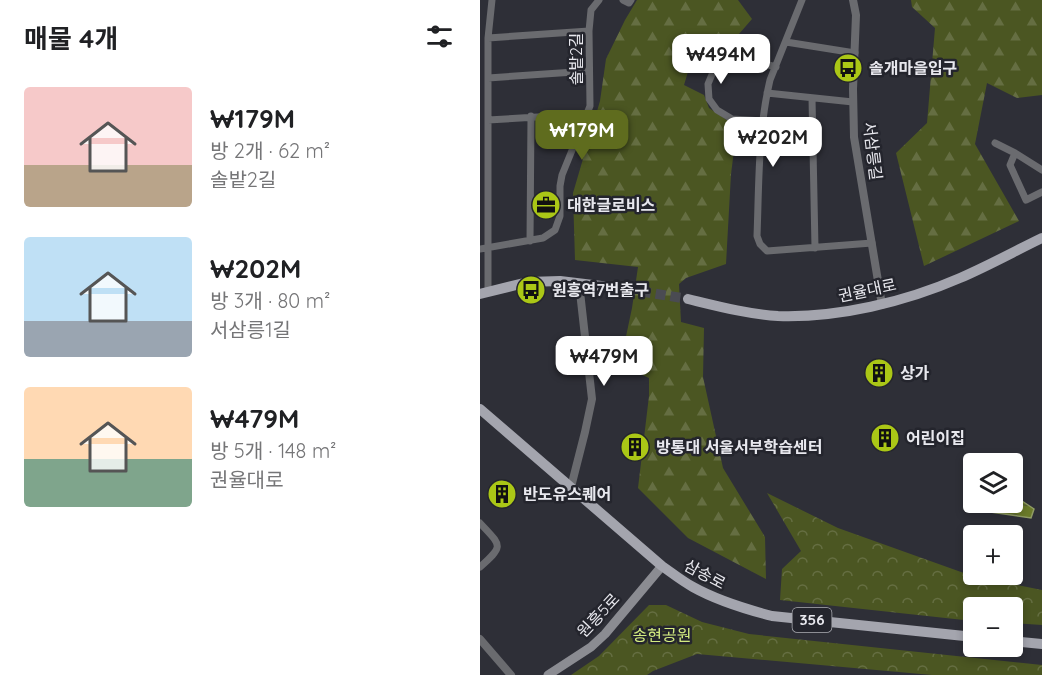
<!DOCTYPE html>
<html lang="ko">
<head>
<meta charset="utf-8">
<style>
  body { margin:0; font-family:Quicksand,"Noto Sans KR",sans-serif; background:#f2f2f2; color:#202124; height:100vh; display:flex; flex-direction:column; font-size:22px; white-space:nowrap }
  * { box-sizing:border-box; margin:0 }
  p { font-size:20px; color:#757577 }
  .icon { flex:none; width:33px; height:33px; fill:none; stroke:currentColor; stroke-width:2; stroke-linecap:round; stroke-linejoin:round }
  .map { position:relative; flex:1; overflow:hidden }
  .side { display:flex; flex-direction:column; background:#fff; width:480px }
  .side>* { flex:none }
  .buttons { position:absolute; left:483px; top:453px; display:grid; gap:12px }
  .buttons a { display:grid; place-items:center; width:60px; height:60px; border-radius:6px; background:#fff; box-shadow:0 3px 9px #0003; font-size:30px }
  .price { position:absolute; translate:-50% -51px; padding:0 14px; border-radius:12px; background:#fff; color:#222; font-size:20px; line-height:39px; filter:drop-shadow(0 2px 3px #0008) }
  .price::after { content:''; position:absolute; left:50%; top:36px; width:18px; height:14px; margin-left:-9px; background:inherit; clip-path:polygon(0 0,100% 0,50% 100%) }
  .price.selected { background:#5f6c1e; color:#fff }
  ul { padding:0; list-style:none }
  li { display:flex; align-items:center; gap:18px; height:150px; padding:0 24px }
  li span { display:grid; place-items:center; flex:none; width:168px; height:120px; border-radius:6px; color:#555 }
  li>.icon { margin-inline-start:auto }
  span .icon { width:72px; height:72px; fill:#fffc; stroke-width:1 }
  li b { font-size:26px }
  h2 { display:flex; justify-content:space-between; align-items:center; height:72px; padding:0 24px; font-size:26px }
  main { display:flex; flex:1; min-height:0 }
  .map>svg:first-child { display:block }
  .forest { fill:url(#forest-firs) }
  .park { fill:url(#park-crowns) }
  .water { fill:url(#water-waves); stroke:#909c65; stroke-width:1.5 }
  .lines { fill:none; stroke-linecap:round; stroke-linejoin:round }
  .primary-tunnel { stroke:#4a4b52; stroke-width:10; stroke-dasharray:10 5; stroke-linecap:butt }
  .minor { stroke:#6a6b6f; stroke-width:7 }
  .tertiary { stroke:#6a6b6f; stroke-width:8 }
  .secondary { stroke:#8b8c92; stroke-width:9 }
  .primary { stroke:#a4a5ae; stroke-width:10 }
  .labels { text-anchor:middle; stroke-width:5; stroke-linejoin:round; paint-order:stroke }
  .shield { fill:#24252d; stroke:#adaeb4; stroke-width:1.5 }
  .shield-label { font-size:15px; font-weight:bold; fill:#e8e8ee }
  .street-label { font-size:16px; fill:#e8e8ee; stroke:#24252d }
  .poi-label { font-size:16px; font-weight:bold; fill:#e8e8ee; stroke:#24252d; text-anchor:start }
  .park-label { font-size:16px; fill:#d4ec80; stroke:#24252d }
</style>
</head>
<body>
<main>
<section class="side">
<h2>매물 4개<svg class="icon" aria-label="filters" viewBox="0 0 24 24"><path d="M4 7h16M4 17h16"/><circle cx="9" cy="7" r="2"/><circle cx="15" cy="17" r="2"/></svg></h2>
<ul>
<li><span style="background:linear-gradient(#f6c9c9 65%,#b9a48a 0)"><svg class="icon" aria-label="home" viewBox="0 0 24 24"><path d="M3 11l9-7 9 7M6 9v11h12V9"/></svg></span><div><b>₩179M</b><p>방 2개 · 62 m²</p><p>솔밭2길</p></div></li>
<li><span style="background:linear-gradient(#bfe0f5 70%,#9aa5b1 0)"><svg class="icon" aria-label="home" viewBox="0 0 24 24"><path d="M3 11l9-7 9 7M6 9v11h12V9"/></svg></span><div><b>₩202M</b><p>방 3개 · 80 m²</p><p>서삼릉1길</p></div></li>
<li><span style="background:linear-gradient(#ffd9b3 60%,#7fa58c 0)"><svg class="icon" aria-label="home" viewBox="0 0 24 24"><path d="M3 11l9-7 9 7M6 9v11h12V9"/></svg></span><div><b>₩479M</b><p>방 5개 · 148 m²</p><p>권율대로</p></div></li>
</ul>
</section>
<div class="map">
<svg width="562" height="675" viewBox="0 0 562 675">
  <defs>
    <pattern id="forest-firs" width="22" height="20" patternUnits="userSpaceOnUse" patternTransform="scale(1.5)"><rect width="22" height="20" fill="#4b5622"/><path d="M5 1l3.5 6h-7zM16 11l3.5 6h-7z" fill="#656e42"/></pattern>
    <pattern id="park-crowns" width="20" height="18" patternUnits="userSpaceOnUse" patternTransform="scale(1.5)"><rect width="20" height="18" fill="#4b5622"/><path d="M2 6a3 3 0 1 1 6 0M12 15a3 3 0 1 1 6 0" fill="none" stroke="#656e42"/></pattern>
    <pattern id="water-waves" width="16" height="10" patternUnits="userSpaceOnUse" patternTransform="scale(1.5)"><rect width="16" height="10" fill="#6b7b2a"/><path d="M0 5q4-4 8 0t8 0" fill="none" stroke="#5a6337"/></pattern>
  </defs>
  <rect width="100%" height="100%" fill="#2e2f37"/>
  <path class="forest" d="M 157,0 L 258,0 L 272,19 L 239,57 L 214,52 L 204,85 L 224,95 L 229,108 L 257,127 L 251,174 L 246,264 L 206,278 L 199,284 L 201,322 L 224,328 L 223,377 L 243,468 L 285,537 L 286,579 L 208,538 L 158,488 L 169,396 L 169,378 L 140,365 L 152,308 L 158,267 L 95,260 L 93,193 L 120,101 L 126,59 L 145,20 Z
    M 431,0 L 562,0 L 562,95 L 537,98 L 507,83 L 495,144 L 539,221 L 444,266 L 416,153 L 447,123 L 455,28 L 432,7 Z"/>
  <path class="park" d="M 287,493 L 358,528 L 481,572 L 498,577 L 562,590 L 562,625 L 533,623 L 532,608 L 494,608 L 493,621 L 300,600 L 302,569 L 321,551 Z
    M 169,605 L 186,605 L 222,622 L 269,634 L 562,665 L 562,675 L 452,675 L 217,654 L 173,671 L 167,675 L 91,675 L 119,656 Z"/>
  <path class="water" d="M 542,501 L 554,509 L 551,518 L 511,512 L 511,503 Z"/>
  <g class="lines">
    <path class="primary-tunnel" d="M 146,289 L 208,299"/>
    <path class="minor" d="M 143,0 L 149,3 L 151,0
      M 322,0 L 290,80 C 278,130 279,185 277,236 L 280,244 L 287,251 L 392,243
      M 8,38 L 109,31
      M 306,42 L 375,53
      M 8,78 L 109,71
      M 287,93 L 373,102
      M 332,98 L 335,248
      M 8,120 L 108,114
      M 283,121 L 252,119 L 237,110 L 229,99 L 228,84 L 233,72 L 246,62 L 263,58 L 296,67
      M 515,143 L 535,153 L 562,170
      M 535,153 L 530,165 L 546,200 L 562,192
      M 50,241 L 51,116
      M 0,249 L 63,238 L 75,230 L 80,216 L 80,186 L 82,175 L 110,106 L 109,31 L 111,10 L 119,0
      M 8,292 L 8,38 L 12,0
      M 0,523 C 21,546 25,545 0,567"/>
    <path class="tertiary" d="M 373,0 L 376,15 L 373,89 L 374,137 L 402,305
      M 91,487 L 105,432 L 112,399 L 99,283
      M 0,639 L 31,675"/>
    <path class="secondary" d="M 68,675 L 111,647 L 125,634 L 182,566"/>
    <path class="primary" d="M 0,294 L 48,282 L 80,281 L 146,289
      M 208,299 C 237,306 267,314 298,316 C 358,318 425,302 480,278 C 508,266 535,251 562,238
      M 0,409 L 182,566 C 192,573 202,581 213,587 C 238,601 265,609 292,616 L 494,637
      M 532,641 L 562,644"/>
  </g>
  <defs>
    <g id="bus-disc" transform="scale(1.5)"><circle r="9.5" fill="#abc716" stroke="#24252d"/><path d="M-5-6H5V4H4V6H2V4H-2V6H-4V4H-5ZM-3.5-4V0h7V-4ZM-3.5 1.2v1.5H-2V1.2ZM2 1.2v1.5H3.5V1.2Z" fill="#111"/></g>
    <g id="office-disc" transform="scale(1.5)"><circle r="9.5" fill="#abc716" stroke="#24252d"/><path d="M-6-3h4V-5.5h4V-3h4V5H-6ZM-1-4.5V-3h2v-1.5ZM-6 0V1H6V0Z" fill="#111"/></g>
    <g id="building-disc" transform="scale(1.5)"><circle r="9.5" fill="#abc716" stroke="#24252d"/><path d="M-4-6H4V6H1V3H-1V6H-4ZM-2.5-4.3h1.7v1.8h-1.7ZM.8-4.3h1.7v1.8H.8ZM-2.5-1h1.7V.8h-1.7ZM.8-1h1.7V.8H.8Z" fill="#111"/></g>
  </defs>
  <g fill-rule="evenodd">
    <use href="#bus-disc" x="368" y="68"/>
    <use href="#office-disc" x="66" y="205"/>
    <use href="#bus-disc" x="51" y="290"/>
    <use href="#building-disc" x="399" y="373"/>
    <use href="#building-disc" x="405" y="438"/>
    <use href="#building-disc" x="155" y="447"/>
    <use href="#building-disc" x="22" y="494"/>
  </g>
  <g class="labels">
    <rect class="shield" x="312.5" y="608" width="39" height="24" rx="4.5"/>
    <g class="shield-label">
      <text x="332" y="625">356</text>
    </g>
    <g class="street-label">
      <text transform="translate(96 59) rotate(-90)" y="6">솔밭2길</text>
      <text transform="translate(393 151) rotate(83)" y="6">서삼릉길</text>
      <text transform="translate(387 290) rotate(-12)" y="6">권율대로</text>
      <text transform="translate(225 574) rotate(28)" y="6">삼송로</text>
      <text transform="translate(118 615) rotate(-47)" y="6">원흥5로</text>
    </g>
    <g class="poi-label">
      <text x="389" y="74">솔개마을입구</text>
      <text x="87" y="211">대한글로비스</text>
      <text x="72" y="296">원흥역7번출구</text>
      <text x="420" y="379">상가</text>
      <text x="426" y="444">어린이집</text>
      <text x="176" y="453">방통대 서울서부학습센터</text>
      <text x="43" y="500">반도유스퀘어</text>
    </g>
    <g class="park-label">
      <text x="182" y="641">송현공원</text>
    </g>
  </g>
</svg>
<div class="buttons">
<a><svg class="icon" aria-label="layers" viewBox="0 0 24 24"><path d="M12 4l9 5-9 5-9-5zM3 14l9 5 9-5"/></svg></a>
<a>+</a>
<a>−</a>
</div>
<b class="price" style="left:241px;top:85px">₩494M</b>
<b class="price selected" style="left:102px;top:161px">₩179M</b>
<b class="price" style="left:293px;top:168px">₩202M</b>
<b class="price" style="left:124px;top:387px">₩479M</b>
</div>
</main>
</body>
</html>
